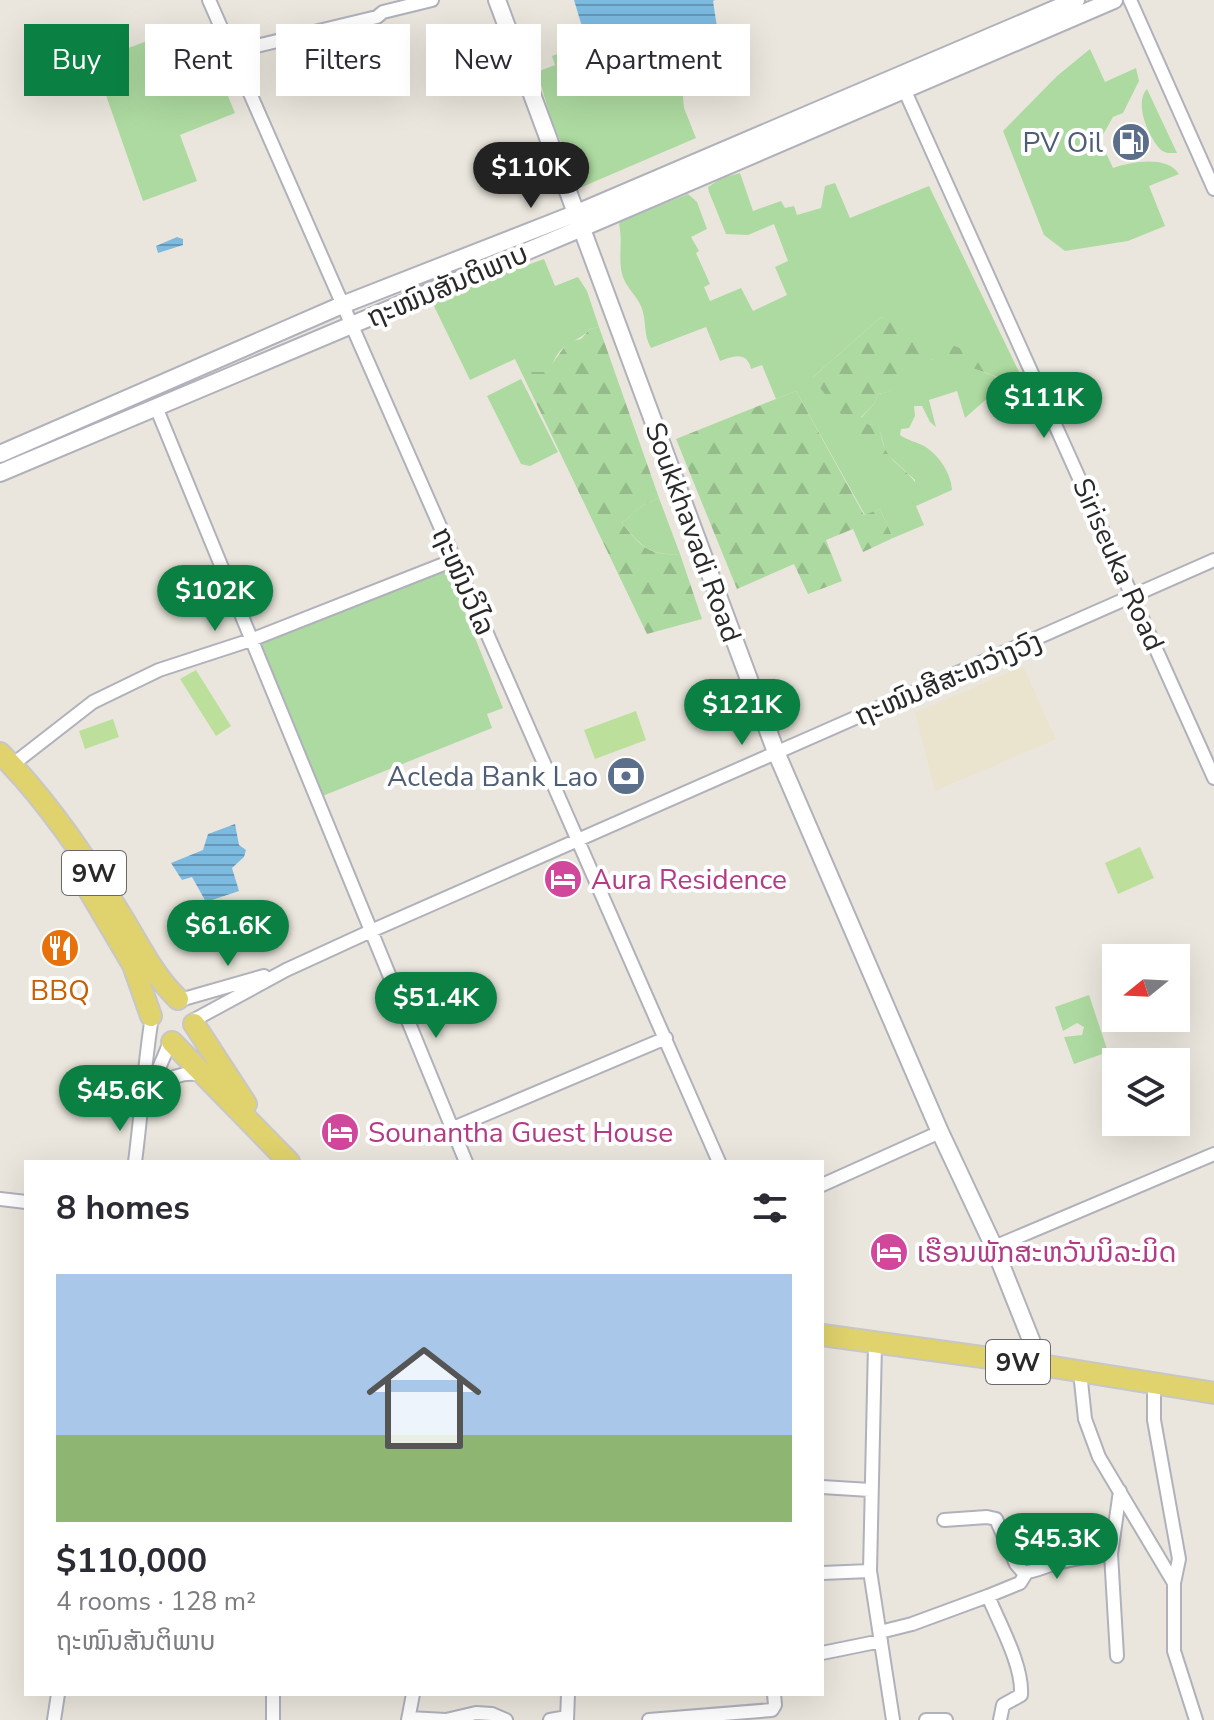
<!DOCTYPE html>
<html lang="en">
<head>
<meta charset="utf-8">
<style>
  body { margin:0; font-family:"Nunito Sans","Noto Sans Lao",sans-serif; background:#f7f7f7; color:#2b2b33; height:100vh; display:flex; flex-direction:column; font-size:30px; white-space:nowrap }
  * { box-sizing:border-box; margin:0 }
  p { font-size:26px; color:#7c7c81 }
  .icon { flex:none; width:44px; height:44px; fill:none; stroke:currentColor; stroke-width:2; stroke-linecap:round; stroke-linejoin:round }
  .map { position:relative; flex:1; overflow:hidden }
  .details { position:absolute; left:24px; top:1160px; width:800px; height:536px; display:flex; flex-direction:column; background:#fff; border-radius:0px; box-shadow:0 8px 32px #0002 }
  .details>* { flex:none }
  .guide { position:absolute; left:24px; top:24px; width:800px; height:72px; display:flex; gap:16px }
  .needle { width:52px; rotate:252deg }
  .fabs { position:absolute; left:1102px; top:944px; display:grid; gap:16px }
  .fabs a { display:grid; place-items:center; width:88px; height:88px; border-radius:0px; background:#fff; box-shadow:0 8px 32px #0002; font-size:40px }
  .price { position:absolute; translate:-50% -68px; padding:0 18px; border-radius:28px; background:#0b8043; color:#fff; font-size:26px; line-height:52px; filter:drop-shadow(0 2px 4px #0008) }
  .price::after { content:''; position:absolute; left:50%; top:48px; width:24px; height:18px; margin-left:-12px; background:inherit; clip-path:polygon(0 0,100% 0,50% 100%) }
  .price.current { background:#222; color:#fff }
  ul { padding:0; list-style:none }
  li { display:grid; align-content:center; gap:16px; height:424px; padding:0 32px }
  li span { display:grid; place-items:center; height:248px; border-radius:0px; color:#555 }
  li>.icon { margin-inline-start:auto }
  span .icon { width:144px; height:144px; fill:#fffc; stroke-width:1 }
  li b { font-size:34px }
  h2 { display:flex; justify-content:space-between; align-items:center; height:96px; padding:0 32px; font-size:34px }
  .chip { padding:0 28px; border-radius:0px; background:#fff; box-shadow:0 8px 32px #0002; font-size:28px; line-height:72px }
  .chip.current { background:#0b8043; color:#fff }
  .map>svg:first-child { display:block }
  .education { fill:#eae4ce }
  .grass { fill:#addaa0; fill-rule:evenodd }
  .forest { fill:url(#forest-firs) }
  .pitch { fill:#bce09c }
  .water { fill:url(#water-rules) }
  .lines { fill:none; stroke-linecap:round; stroke-linejoin:round }
  .minor-casing { stroke:#b0b1bb; stroke-width:16 }
  .tertiary-casing { stroke:#b0b1bb; stroke-width:20 }
  .primary-casing { stroke:#c7c7c7; stroke-width:24 }
  .minor { stroke:#fff; stroke-width:12 }
  .tertiary { stroke:#fff; stroke-width:16 }
  .primary { stroke:#e0d26c; stroke-width:20 }
  .labels { text-anchor:middle; stroke-width:8; stroke-linejoin:round; paint-order:stroke }
  .shield { fill:#fff; stroke:#696969; stroke-width:2 }
  .shield-label { font-size:26px; font-weight:bold; fill:#292929 }
  .service-label { font-size:28px; fill:#4e5e75; stroke:#fff; text-anchor:end }
  .street-label { font-size:28px; fill:#292929; stroke:#fff }
  .hotel-label { font-size:28px; fill:#b23c85; stroke:#fff; text-anchor:start }
  .food-label { font-size:28px; fill:#c56008; stroke:#fff }
</style>
</head>
<body>
<div class="map">
<svg width="1214" height="1720" viewBox="0 0 1214 1720">
  <defs>
    <pattern id="forest-firs" width="22" height="20" patternUnits="userSpaceOnUse" patternTransform="scale(2)"><rect width="22" height="20" fill="#addaa0"/><path d="M5 1l3.5 6h-7zM16 11l3.5 6h-7z" fill="#95bb8a"/></pattern>
    <pattern id="water-rules" width="6" height="5" patternUnits="userSpaceOnUse" patternTransform="scale(2)"><rect width="6" height="5" fill="#7cbae0"/><path d="M0 2.5h6" fill="none" stroke="#6697b6"/></pattern>
  </defs>
  <rect width="100%" height="100%" fill="#eae6dd"/>
  <path class="education" d="M 1023,666 L 1056,739 L 935,791 L 915,713 Z"/>
  <path class="grass" d="M 163,35 L 184,74 L 215,65 L 235,113 L 180,135 L 197,181 L 143,201 L 94,61 Z
    M 678,39 L 684,108 L 696,138 L 582,187 L 553,125 L 537,72 L 555,65 L 552,56 L 573,48 Z
    M 1090,49 L 1105,82 L 1136,68 L 1139,81 L 1123,113 L 1113,117 L 1100,140 L 1113,168 C 1132,162 1166,155 1179,174 L 1149,186 L 1165,226 L 1128,241 L 1065,251 L 1044,235 L 1003,131 L 1057,76 Z
    M 1147,89 L 1177,153 C 1171,153 1164,154 1159,148 C 1148,135 1134,103 1147,89 Z
    M 740,173 L 753,211 L 781,201 L 785,208 L 794,206 L 797,215 L 821,208 L 825,186 L 835,183 L 850,218 L 929,186 L 1023,380 L 991,395 L 965,418 L 957,391 L 929,400 L 936,427 L 930,422 L 922,406 L 914,406 L 915,416 L 909,428 L 901,429 L 900,435 C 907,440 916,442 924,446 C 939,455 951,473 952,490 L 916,506 L 924,525 L 893,538 L 880,509 L 865,515 L 796,391 L 776,399 L 762,365 L 751,369 C 747,351 733,356 720,361 L 706,327 L 651,348 C 643,335 647,321 641,306 C 636,295 625,286 622,274 C 618,257 623,241 619,224 L 621,221 L 688,194 L 697,202 L 707,229 L 691,237 L 699,251 L 696,253 L 710,284 L 704,287 L 710,301 L 741,288 L 753,311 L 787,295 L 775,267 L 788,261 L 774,224 L 748,235 L 726,234 L 709,192 L 708,187 L 722,178 ZM 881,317 L 1006,380 C 985,375 956,357 934,359 C 913,361 912,389 878,394 L 875,403 L 861,418 L 869,425 L 878,424 L 886,453 L 915,480 L 916,505 L 813,377 Z
    M 544,259 L 555,286 L 578,277 L 587,291 L 599,327 L 590,329 C 580,340 570,341 562,349 C 555,355 553,366 546,372 L 533,372 L 515,359 L 470,380 L 431,300 Z
    M 521,379 L 558,452 L 530,466 L 521,464 L 487,396 Z
    M 659,498 L 680,554 C 649,556 640,545 622,523 L 642,506 Z
    M 448,570 L 503,708 L 487,714 L 492,728 L 320,797 L 259,645 Z
    M 1089,995 L 1108,1052 L 1074,1064 L 1064,1037 L 1082,1035 L 1084,1027 L 1077,1023 L 1063,1031 L 1055,1007 Z"/>
  <path class="forest" d="M 881,317 L 1010,368 L 1006,380 L 964,365 L 933,359 C 905,373 916,388 878,394 L 875,403 L 861,417 L 869,425 L 878,423 C 881,433 882,446 888,454 C 899,470 931,484 915,506 L 812,378 Z
    M 599,327 L 659,498 L 642,506 L 622,523 C 640,546 649,556 680,554 L 702,619 L 647,634 L 515,359 L 528,362 L 533,372 L 546,372 L 568,342 L 581,339 L 590,329 Z
    M 796,391 L 864,515 L 880,509 L 893,538 L 863,552 L 853,529 L 826,540 L 842,581 L 808,594 L 794,564 L 737,589 L 676,439 Z"/>
  <path class="pitch" d="M 196,670 L 231,726 L 216,736 L 180,679 Z
    M 636,711 L 646,740 L 595,759 L 584,730 Z
    M 113,719 L 119,737 L 85,749 L 79,731 Z
    M 1140,847 L 1154,878 L 1118,894 L 1105,863 Z"/>
  <path class="water" d="M 574,0 L 715,0 L 713,1 L 717,27 L 602,40 L 583,30 Z
    M 177,237 L 183,239 L 183,245 L 158,253 L 156,246 Z
    M 235,824 L 239,845 L 246,850 L 244,857 L 232,868 L 239,891 L 206,902 L 192,877 L 182,880 L 171,863 L 203,850 L 208,834 Z"/>
  <g class="lines">
    <g class="minor-casing">
      <path id="minor" d="M 209,0 L 719,1162
        M 1130,0 L 1214,189
        M 234,55 L 244,49 L 377,17 L 383,12 L 432,0
        M 904,89 L 1214,778
        M 156,407 L 466,1162
        M 12,765 L 93,702 L 159,670 L 251,640 L 454,560
        M 180,1000 L 264,976
        M 194,1020 L 286,970 L 371,931 L 1214,560
        M 150,1091 C 167,1080 181,1070 202,1075
        M 143,1106 L 170,1042
        M 453,1128 L 666,1038
        M 135,1162 C 141,1116 144,1070 151,1023
        M 822,1185 L 940,1132
        M 0,1199 L 26,1202
        M 994,1247 L 1214,1154
        M 875,1344 L 870,1571 L 893,1720
        M 1080,1372 L 1085,1419 L 1099,1457 L 1174,1583
        M 1154,1384 L 1154,1420 L 1179,1559 L 1174,1583 L 1174,1651 L 1196,1720
        M 822,1487 L 870,1490
        M 944,1520 L 987,1517 L 996,1519 L 1016,1564 L 1023,1572 C 1034,1573 1044,1566 1054,1564 C 1073,1558 1091,1556 1111,1554 L 1120,1491
        M 1111,1554 L 1117,1656
        M 822,1573 L 870,1571
        M 988,1596 C 999,1623 1023,1665 1021,1695 L 1003,1705 L 1000,1720
        M 880,1632 L 912,1624 L 988,1596 L 1020,1583 L 1027,1572
        M 822,1653 L 881,1641
        M 409,1718 L 446,1720 L 476,1713 L 492,1714 L 506,1720
        M 54,1720 L 58,1694
        M 273,1720 L 273,1694
        M 408,1720 L 413,1694
        M 550,1720 L 567,1717
        M 567,1720 L 568,1694
        M 649,1720 L 772,1710 L 775,1705 L 774,1694
        M 926,1720 L 946,1720"/>
    </g>
    <g class="tertiary-casing">
      <path id="tertiary" d="M 497,0 L 776,752 L 940,1132 L 994,1247 L 1041,1365
        M 0,454 L 342,305 L 577,213 L 1076,0
        M 0,473 L 582,228 L 1114,0"/>
    </g>
    <g class="primary-casing">
      <path id="primary" d="M 0,753 C 47,800 84,856 119,912 C 138,942 152,974 178,999
        M 87,887 L 133,965 L 151,1016
        M 194,1024 L 246,1104
        M 172,1042 L 289,1162
        M 822,1335 L 1041,1365 L 1214,1393"/>
    </g>
    <use href="#minor" class="minor"/>
    <use href="#tertiary" class="tertiary"/>
    <use href="#primary" class="primary"/>
  </g>
  <defs>
    <g id="fuel-disc" transform="scale(2)"><circle r="9.5" fill="#5c6f8a" stroke="#fff"/><path d="M-5.5-6h7V0h2V4h1.3V-2.5L3-4.5l.8-.8L6-3V5H2.5V1h-1V6h-7ZM-4.2-4.7v3.2H.2V-4.7Z" fill="#fff"/></g>
    <g id="bank-disc" transform="scale(2)"><circle r="9.5" fill="#5c6f8a" stroke="#fff"/><path d="M-6-4H6V4H-6ZM0-2.3a2.3 2.3 0 1 0 0 4.6a2.3 2.3 0 1 0 0-4.6Z" fill="#fff"/></g>
    <g id="hotel-disc" transform="scale(2)"><circle r="9.5" fill="#d1479c" stroke="#fff"/><path d="M-6-4.5h1.5V1H6V5H4.5V3h-9V5H-6ZM-4 0a1.8 1.8 0 1 1 3.6 0ZM.5 0V-2.5h3Q6-2.5 6 0Z" fill="#fff"/></g>
    <g id="restaurant-disc" transform="scale(2)"><circle r="9.5" fill="#e8710a" stroke="#fff"/><path d="M-5-6h1v4h1v-4h1v4h1v-4h1v5L-1.5 .5V6h-2V.5L-5-1ZM5-6V6H3V1.5H1.5Q1.5-4 5-6Z" fill="#fff"/></g>
  </defs>
  <g fill-rule="evenodd">
    <use href="#fuel-disc" x="1131" y="142"/>
    <use href="#bank-disc" x="626" y="776"/>
    <use href="#hotel-disc" x="563" y="879"/>
    <use href="#restaurant-disc" x="60" y="948"/>
    <use href="#hotel-disc" x="340" y="1132"/>
    <use href="#hotel-disc" x="889" y="1252"/>
  </g>
  <g class="labels">
    <g class="shield">
      <rect x="62" y="851" width="64" height="44" rx="6"/>
      <rect x="986" y="1340" width="64" height="44" rx="6"/>
    </g>
    <g class="shield-label">
      <text x="94" y="882">9W</text>
      <text x="1018" y="1371">9W</text>
    </g>
    <g class="service-label">
      <text x="1103" y="152">PV Oil</text>
      <text x="598" y="786">Acleda Bank Lao</text>
    </g>
    <g class="street-label">
      <text transform="translate(447 285) rotate(-23)" y="10">ຖະໜົນສັນຕິພາບ</text>
      <text transform="translate(694 532) rotate(70)" y="10">Soukkhavadi Road</text>
      <text transform="translate(1119 564) rotate(66)" y="10">Siriseuka Road</text>
      <text transform="translate(464 581) rotate(66)" y="10">ຖະໜົນວິໄລ</text>
      <text transform="translate(948 678) rotate(-23)" y="10">ຖະໜົນສີສະຫວ່າງວົງ</text>
    </g>
    <g class="hotel-label">
      <text x="591" y="889">Aura Residence</text>
      <text x="368" y="1142">Sounantha Guest House</text>
      <text x="917" y="1262">ເຮືອນພັກສະຫວັນນິລະມິດ</text>
    </g>
    <g class="food-label">
      <text x="60" y="1000">BBQ</text>
    </g>
  </g>
</svg>
<div class="fabs">
<a><svg class="needle" viewBox="-14 -14 28 28"><path d="M0-13l5 13h-10z" fill="#e53935"/><path d="M0 13l5-13h-10z" fill="#7c7c81"/></svg></a>
<a><svg class="icon" aria-label="layers" viewBox="0 0 24 24"><path d="M12 4l9 5-9 5-9-5zM3 14l9 5 9-5"/></svg></a>
</div>
<b class="price current" style="left:531px;top:210px">$110K</b>
<b class="price" style="left:1044px;top:440px">$111K</b>
<b class="price" style="left:215px;top:633px">$102K</b>
<b class="price" style="left:742px;top:747px">$121K</b>
<b class="price" style="left:228px;top:968px">$61.6K</b>
<b class="price" style="left:436px;top:1040px">$51.4K</b>
<b class="price" style="left:120px;top:1133px">$45.6K</b>
<b class="price" style="left:1057px;top:1581px">$45.3K</b>
<div class="guide">
<a class="chip current">Buy</a>
<a class="chip">Rent</a>
<a class="chip">Filters</a>
<a class="chip">New</a>
<a class="chip">Apartment</a>
</div>
<section class="details">
<h2>8 homes<svg class="icon" aria-label="filters" viewBox="0 0 24 24"><path d="M4 7h16M4 17h16"/><circle cx="9" cy="7" r="2"/><circle cx="15" cy="17" r="2"/></svg></h2>
<ul>
<li><span style="background:linear-gradient(#a9c7e8 65%,#8fb573 0)"><svg class="icon" aria-label="home" viewBox="0 0 24 24"><path d="M3 11l9-7 9 7M6 9v11h12V9"/></svg></span><div><b>$110,000</b><p>4 rooms · 128 m²</p><p>ຖະໜົນສັນຕິພາບ</p></div></li>
</ul>
</section>
</div>
</body>
</html>
